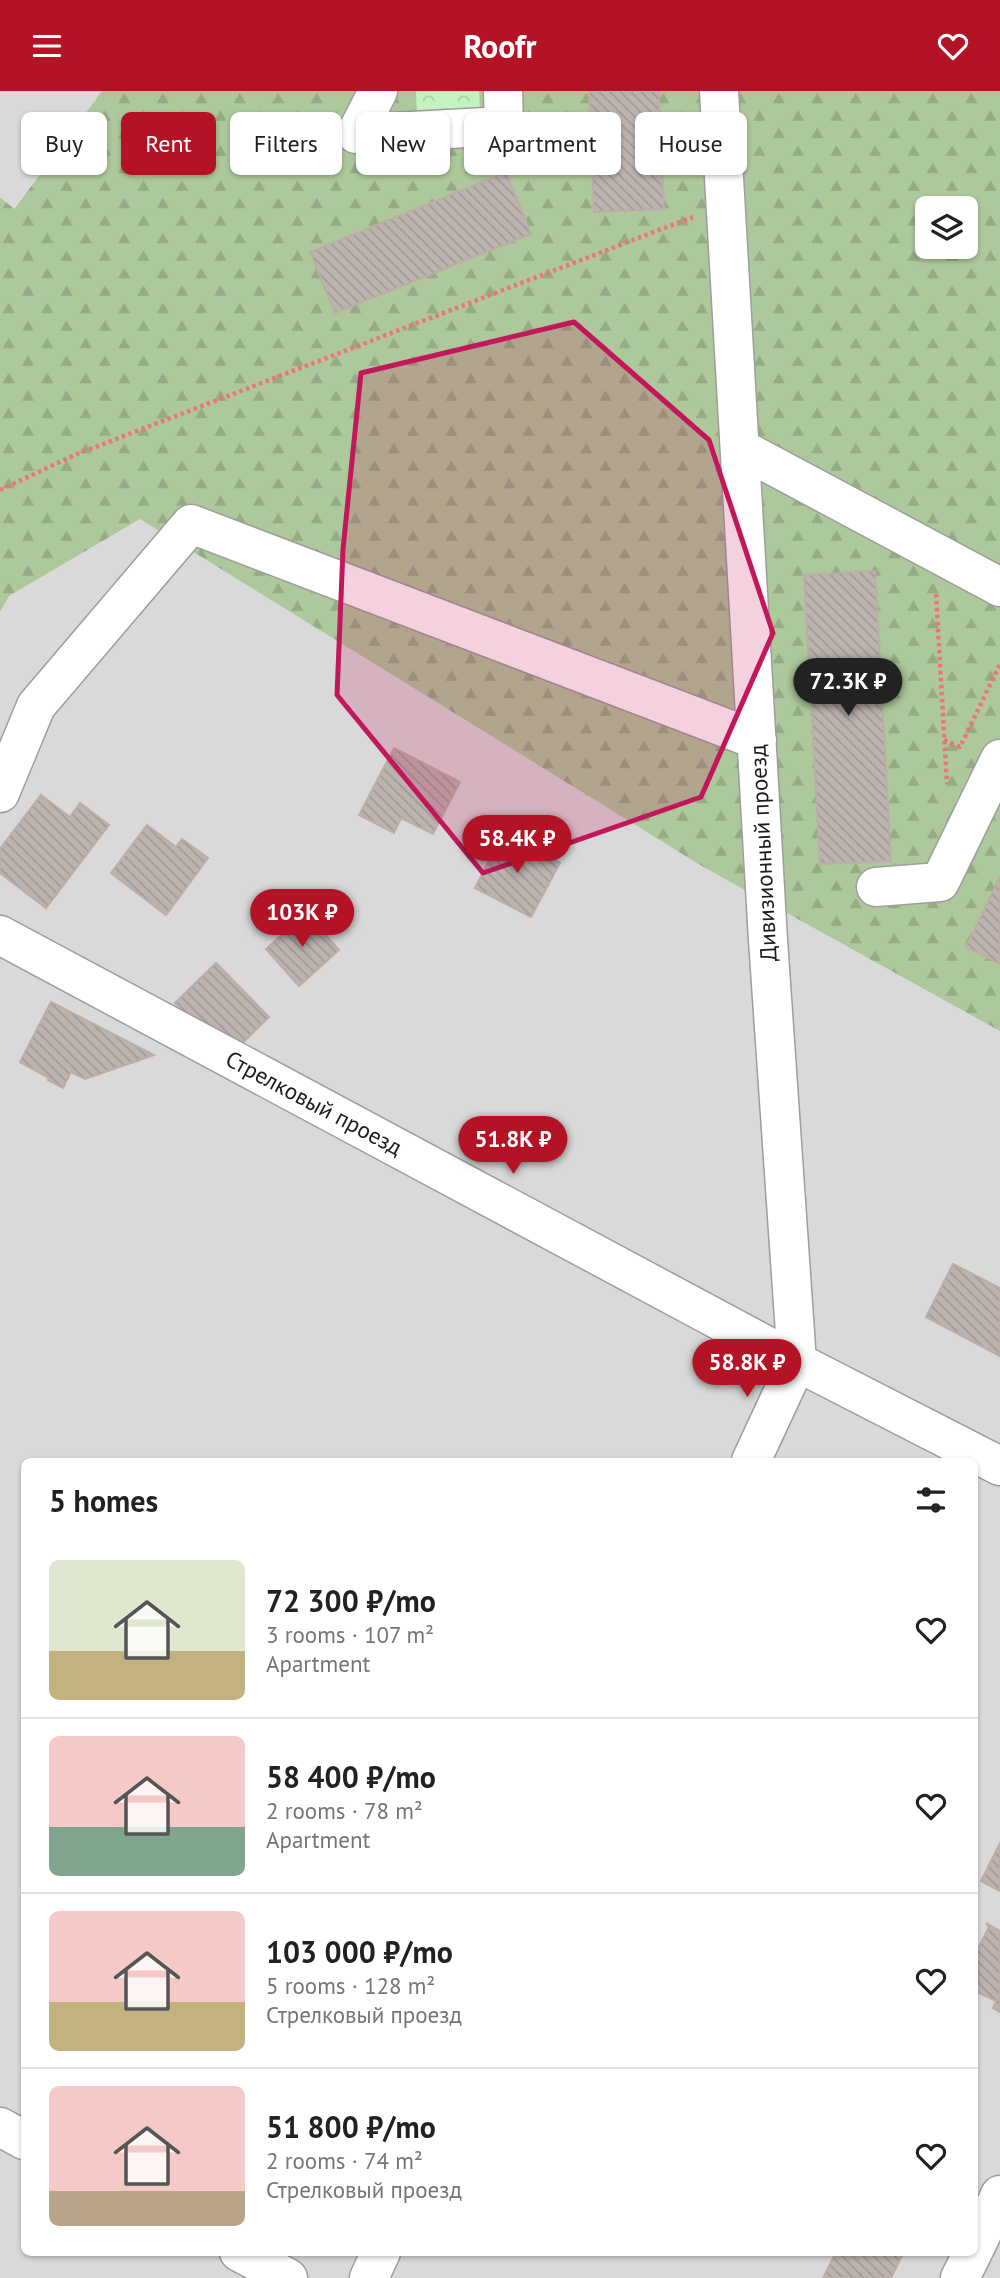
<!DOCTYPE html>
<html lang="en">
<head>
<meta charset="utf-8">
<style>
  body { margin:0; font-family:"PT Sans",sans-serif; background:#f6f6f6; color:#202124; height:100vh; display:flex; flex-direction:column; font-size:26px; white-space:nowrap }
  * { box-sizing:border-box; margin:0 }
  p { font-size:23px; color:#757577 }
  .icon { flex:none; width:38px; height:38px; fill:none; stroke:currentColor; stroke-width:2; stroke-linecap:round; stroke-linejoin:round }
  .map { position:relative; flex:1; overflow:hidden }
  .sheet { position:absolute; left:21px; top:1367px; width:957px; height:798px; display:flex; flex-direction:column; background:#fff; border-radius:10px; box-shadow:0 2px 5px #0004 }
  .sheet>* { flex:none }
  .hud { position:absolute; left:21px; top:21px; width:959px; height:63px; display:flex; gap:14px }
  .buttons { position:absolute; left:915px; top:105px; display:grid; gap:14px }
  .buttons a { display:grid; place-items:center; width:63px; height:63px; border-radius:10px; background:#fff; box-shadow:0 2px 5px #0004; font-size:35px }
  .price { position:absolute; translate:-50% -60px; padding:0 16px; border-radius:24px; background:#b41325; color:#fff; font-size:23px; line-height:46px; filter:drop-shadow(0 2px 4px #0008) }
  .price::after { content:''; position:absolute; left:50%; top:42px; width:21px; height:16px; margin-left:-10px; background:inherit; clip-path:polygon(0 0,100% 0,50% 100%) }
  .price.current { background:#222; color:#fff }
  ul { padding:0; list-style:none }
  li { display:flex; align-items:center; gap:21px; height:175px; padding:0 28px }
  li+li { border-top:2px solid #e0e0e0 }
  li span { display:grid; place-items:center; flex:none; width:196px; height:140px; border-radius:10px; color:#555 }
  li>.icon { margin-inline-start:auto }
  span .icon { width:84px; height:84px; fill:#fffc; stroke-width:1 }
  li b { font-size:30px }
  h2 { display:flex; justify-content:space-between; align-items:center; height:84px; padding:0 28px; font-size:30px }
  .chip { padding:0 24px; border-radius:10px; background:#fff; box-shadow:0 2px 5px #0004; font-size:24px; line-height:63px }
  .chip.current { background:#b41325; color:#fff }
  header { display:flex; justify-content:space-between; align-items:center; height:91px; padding:0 28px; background:#b41325; color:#fff; font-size:32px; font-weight:700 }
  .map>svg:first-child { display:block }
  .residential { fill:#dad9d9; fill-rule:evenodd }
  .forest { fill:url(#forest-firs); fill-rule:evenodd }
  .park { fill:url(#park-crowns) }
  .building { fill:url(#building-back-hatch); stroke:#bcada6; stroke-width:2 }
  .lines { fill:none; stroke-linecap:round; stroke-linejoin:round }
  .minor-casing { stroke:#9d9d9d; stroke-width:41 }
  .path { stroke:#eb7475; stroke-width:4.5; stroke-dasharray:3.5 3.5; stroke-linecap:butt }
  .minor { stroke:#fff; stroke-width:38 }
  .marked { fill:#c2185b; fill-opacity:0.2; stroke:#c2185b; stroke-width:5; stroke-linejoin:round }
  .labels { text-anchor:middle; stroke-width:5; stroke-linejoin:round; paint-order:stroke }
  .street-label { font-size:23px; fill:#1c1c1c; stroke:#fff }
</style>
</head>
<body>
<header><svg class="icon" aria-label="menu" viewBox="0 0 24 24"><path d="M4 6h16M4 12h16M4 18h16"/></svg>Roofr<svg class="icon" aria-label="heart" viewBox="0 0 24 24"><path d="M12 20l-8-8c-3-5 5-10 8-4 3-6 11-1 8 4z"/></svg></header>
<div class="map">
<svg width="1000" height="2187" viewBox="0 0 1000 2187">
  <defs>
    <pattern id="forest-firs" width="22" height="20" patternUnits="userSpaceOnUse" patternTransform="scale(1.75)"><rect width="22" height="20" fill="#adc89b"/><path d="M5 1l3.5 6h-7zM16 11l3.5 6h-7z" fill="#94ab85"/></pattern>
    <pattern id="park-crowns" width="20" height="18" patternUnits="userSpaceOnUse" patternTransform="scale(1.75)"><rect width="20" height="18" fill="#c4f3c2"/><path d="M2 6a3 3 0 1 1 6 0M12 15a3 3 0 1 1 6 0" fill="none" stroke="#a8d0a6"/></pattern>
    <pattern id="building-back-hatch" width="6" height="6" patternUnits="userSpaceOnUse" patternTransform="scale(1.75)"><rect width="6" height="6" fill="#bcb3af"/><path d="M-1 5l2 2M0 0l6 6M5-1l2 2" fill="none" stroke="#a19996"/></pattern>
  </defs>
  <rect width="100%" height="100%" fill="#ece8e2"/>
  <path class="residential" d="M 0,0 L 102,0 L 13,118 L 0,106 Z
    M 1000,0 L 1000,2187 L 0,2187 L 0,521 L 9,505 L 140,428 L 700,774 L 656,290 ZM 928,117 L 966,117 L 966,156 L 928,156 ZM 24,1370 L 975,1370 L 975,2161 L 24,2161 Z"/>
  <path class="forest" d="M 102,0 L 1000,0 L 1000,940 L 700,774 L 140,428 L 9,505 L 0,521 L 0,106 L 14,118 ZM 928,117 L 966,117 L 966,156 L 928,156 Z"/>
  <path class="park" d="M 416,0 L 479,0 L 480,20 L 417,23 Z"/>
  <path class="building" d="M 589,0 L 659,0 L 664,118 L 594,121 Z
    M 506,81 L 531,143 L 335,222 L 310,161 Z
    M 875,480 L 891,770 L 820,773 L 804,484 Z
    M 394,657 L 460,691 L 433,743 L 401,727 L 394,742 L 359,724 Z
    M 41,704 L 70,726 L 80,712 L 109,734 L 46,817 L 0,782 L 0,758 Z
    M 147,734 L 176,756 L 182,748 L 208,767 L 166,824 L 111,782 Z
    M 503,742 L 560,772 L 531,826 L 475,797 Z
    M 1000,786 L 1000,873 L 966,856 Z
    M 306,822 L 339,859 L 299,895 L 266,858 Z
    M 216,872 L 269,926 L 228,966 L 175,912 Z
    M 51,911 L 154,964 L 85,988 L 71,981 L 63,997 L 48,989 L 49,987 L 20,971 Z
    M 953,1173 L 1000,1197 L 1000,1265 L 926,1226 Z
    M 1000,1752 L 1000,1800 L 981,1790 Z
    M 986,1832 L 1000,1840 L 1000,1921 L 993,1917 L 996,1910 L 975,1900 L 975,1863 L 989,1836 Z
    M 836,2161 L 904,2161 L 891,2187 L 823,2187 Z"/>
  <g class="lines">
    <g class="minor-casing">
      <path id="minor" d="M 378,0 L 356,43 L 504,35 L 503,0
        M 719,0 L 768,849 L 797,1271 L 751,1370
        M 740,357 L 1000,496
        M 0,702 L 36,615 L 191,433 L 757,649
        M 876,796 L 940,791 L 1000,668
        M 0,844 L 797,1271 L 1000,1375
        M 0,2036 L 24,2049
        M 975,2157 L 1000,2104
        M 239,2161 L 288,2187
        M 369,2187 L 381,2161
        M 960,2187 L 973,2161"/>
    </g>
    <path class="path" d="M 0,399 L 77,363 L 693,126
      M 936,503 L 947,693
      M 944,649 L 960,656 L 1000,573"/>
    <use href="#minor" class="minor"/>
  </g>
  <path class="marked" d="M 574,231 L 709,349 L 773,542 L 701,706 L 483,782 L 337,604 L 343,458 L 361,282 Z"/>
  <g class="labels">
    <g class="street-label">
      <text transform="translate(763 762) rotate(-93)" y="8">Дивизионный проезд</text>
      <text transform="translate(314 1012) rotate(28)" y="8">Стрелковый проезд</text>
    </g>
  </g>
</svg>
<div class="buttons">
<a><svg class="icon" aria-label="layers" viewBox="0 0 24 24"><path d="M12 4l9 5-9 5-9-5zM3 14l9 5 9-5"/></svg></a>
</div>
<b class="price current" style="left:848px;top:627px">72.3K ₽</b>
<b class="price" style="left:517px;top:784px">58.4K ₽</b>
<b class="price" style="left:302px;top:858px">103K ₽</b>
<b class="price" style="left:513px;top:1085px">51.8K ₽</b>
<b class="price" style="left:747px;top:1308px">58.8K ₽</b>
<div class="hud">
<a class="chip">Buy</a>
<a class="chip current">Rent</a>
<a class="chip">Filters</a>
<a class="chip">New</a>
<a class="chip">Apartment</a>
<a class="chip">House</a>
</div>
<section class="sheet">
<h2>5 homes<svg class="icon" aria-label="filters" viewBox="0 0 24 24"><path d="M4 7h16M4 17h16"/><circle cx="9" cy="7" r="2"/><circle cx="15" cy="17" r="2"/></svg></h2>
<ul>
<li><span style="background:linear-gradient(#dfe7d0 65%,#c2b280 0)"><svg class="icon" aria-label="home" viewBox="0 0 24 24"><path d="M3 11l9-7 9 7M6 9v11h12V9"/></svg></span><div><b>72 300 ₽/mo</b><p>3 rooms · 107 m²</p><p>Apartment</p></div><svg class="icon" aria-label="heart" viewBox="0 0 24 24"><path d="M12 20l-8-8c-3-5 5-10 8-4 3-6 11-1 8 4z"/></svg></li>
<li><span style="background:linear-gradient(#f6c9c9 65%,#7fa58c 0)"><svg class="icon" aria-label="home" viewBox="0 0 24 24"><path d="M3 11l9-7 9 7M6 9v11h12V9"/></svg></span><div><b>58 400 ₽/mo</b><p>2 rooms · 78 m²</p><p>Apartment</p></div><svg class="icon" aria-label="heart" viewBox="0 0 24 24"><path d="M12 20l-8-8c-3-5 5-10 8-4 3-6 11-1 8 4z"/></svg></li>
<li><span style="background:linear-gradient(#f6c9c9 65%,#c2b280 0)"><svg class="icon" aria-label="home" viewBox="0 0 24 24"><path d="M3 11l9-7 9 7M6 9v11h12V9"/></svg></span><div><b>103 000 ₽/mo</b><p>5 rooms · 128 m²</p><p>Стрелковый проезд</p></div><svg class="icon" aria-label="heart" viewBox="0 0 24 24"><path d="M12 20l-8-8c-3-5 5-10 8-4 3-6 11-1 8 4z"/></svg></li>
<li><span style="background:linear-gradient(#f6c9c9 75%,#b9a48a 0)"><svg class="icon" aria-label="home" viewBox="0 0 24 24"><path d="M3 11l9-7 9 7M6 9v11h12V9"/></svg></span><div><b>51 800 ₽/mo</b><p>2 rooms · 74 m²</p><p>Стрелковый проезд</p></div><svg class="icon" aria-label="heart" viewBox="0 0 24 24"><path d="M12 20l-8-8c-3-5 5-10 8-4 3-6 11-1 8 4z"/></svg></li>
</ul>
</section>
</div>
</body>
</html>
